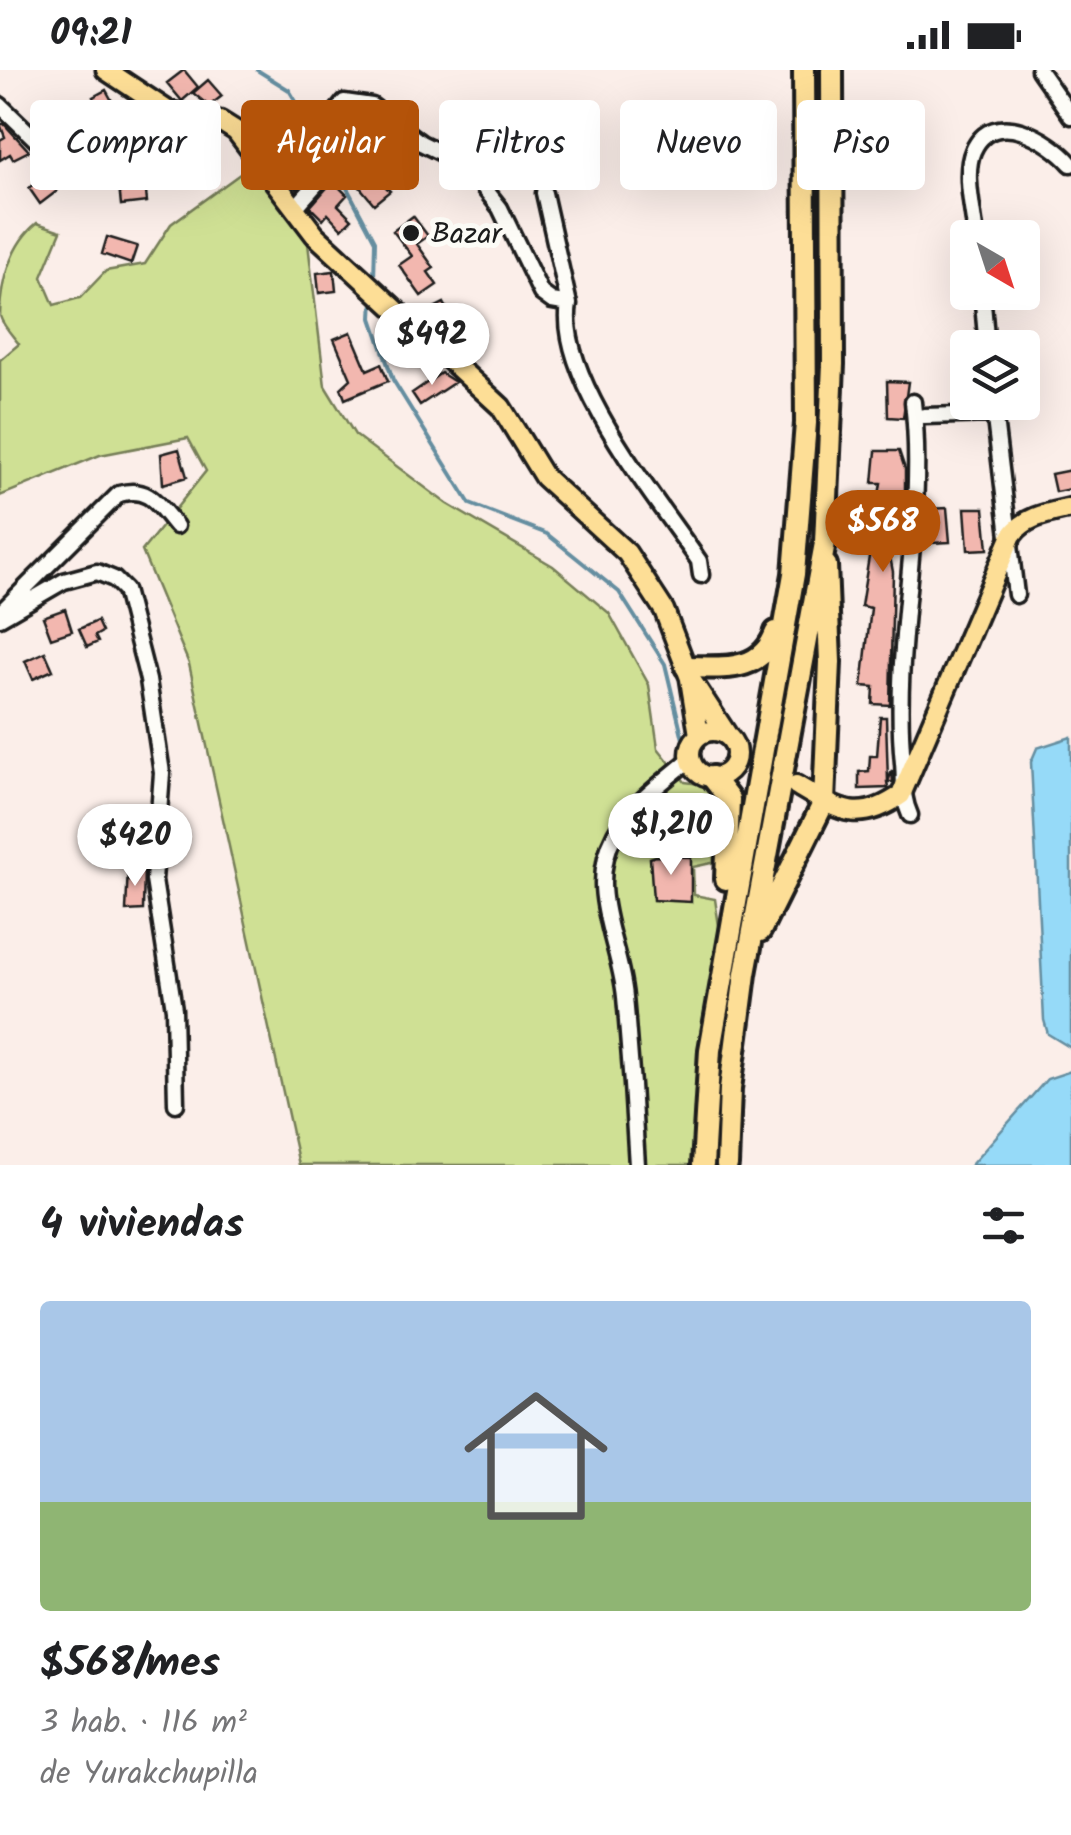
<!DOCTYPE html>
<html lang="es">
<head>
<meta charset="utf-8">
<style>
  body { margin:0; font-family:Kalam,sans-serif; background:#f2f2f2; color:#202124; height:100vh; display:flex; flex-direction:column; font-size:38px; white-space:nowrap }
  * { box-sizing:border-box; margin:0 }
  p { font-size:32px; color:#757577 }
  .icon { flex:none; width:55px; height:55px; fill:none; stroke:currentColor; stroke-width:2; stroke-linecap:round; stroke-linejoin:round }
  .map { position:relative; height:1095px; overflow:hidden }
  .details { display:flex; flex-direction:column; background:#fff; flex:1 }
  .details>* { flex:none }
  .hud { position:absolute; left:30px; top:30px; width:1012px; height:90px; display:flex; gap:20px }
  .needle { width:65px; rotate:141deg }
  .fabs { position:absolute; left:950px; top:150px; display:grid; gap:20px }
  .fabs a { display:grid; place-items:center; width:90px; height:90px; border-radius:10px; background:#fff; box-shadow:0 10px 40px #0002; font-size:50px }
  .price { position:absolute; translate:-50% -85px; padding:0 22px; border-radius:35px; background:#fff; color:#222; font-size:32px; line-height:65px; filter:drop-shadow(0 2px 5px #0008) }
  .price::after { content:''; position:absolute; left:50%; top:60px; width:30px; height:22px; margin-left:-15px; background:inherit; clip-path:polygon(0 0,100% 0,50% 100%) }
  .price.selected { background:#b45309; color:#fff }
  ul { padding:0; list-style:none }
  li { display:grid; align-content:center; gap:20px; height:530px; padding:0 40px }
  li+li { border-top:2px solid #e0e0e0 }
  li span { display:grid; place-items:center; height:310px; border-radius:10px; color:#555 }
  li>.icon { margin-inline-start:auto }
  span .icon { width:180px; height:180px; fill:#fffc; stroke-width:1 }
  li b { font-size:42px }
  h2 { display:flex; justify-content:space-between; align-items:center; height:120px; padding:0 40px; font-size:42px }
  .pill { padding:0 35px; border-radius:10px; background:#fff; box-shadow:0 10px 40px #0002; font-size:35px; line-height:90px }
  .pill.selected { background:#b45309; color:#fff }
  .status { display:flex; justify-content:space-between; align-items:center; height:70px; padding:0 50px; background:#fff; direction:ltr }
  .status svg { height:28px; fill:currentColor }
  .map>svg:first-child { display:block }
  .green { fill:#cfe094; stroke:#767e58; stroke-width:2.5 }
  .water { fill:#96daf8; stroke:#658ea0; stroke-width:2.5 }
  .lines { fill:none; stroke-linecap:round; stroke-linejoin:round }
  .stream { stroke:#658ea0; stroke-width:4 }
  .building { fill:#f2b7af; stroke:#1c1c1c; stroke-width:2.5 }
  .minor-casing { stroke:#1c1c1c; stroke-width:21 }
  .major-casing { stroke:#1c1c1c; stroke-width:25 }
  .highway-casing { stroke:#1c1c1c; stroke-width:28 }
  .minor { stroke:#fdfcf7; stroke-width:14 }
  .major { stroke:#fdde96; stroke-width:18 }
  .highway { stroke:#fdde96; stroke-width:20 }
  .poi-dot { fill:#1c1c1c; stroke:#fdfcf7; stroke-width:4 }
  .labels { text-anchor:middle; stroke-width:10; stroke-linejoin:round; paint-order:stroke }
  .poi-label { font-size:30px; fill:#1c1c1c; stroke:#fdfcf7; text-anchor:start }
</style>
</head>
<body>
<div class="status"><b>09:21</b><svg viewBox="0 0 49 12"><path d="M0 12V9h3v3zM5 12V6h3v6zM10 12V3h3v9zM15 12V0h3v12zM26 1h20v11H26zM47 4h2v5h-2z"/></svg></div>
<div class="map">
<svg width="1071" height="1095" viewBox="0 0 1071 1095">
  <rect width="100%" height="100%" fill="#fbeee9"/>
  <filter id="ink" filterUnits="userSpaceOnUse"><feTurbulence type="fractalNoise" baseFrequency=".01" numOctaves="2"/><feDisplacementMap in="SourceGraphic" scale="20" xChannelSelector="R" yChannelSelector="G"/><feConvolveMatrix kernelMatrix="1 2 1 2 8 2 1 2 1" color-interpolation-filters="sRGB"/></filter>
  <g filter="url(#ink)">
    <path class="green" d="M 251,96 L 307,165 L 325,316 L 355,365 L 447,434 L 553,496 L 609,543 L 649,615 L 658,678 L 685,712 L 708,715 L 721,727 L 716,792 L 693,797 L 694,825 L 715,829 L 719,856 L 697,1095 L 299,1095 L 189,594 L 142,481 L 206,401 L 188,368 L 100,385 L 0,426 L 0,290 L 19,274 C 13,266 3,256 0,246 C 0,211 12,173 37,153 L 61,161 L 42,207 L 54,235 L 80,228 L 106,201 L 145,194 L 171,154 Z"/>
    <path class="water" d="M 1071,667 L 1071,978 L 1048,964 L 1044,950 L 1031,692 L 1037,678 Z
      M 1071,1001 L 1071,1095 L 971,1095 L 1047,1009 Z"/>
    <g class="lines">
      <path class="stream" d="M 257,0 L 289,20 L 332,91
        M 337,99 L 375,171 L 374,210
        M 373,229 L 372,248 L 393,310 L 470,434 L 547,464 L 619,522 L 665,594 L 683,669"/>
    </g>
    <path class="building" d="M 184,0 L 198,17 L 182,31 L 167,13 Z
      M 208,10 L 222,26 L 209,36 L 193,23 Z
      M 106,20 L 116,38 L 126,32 L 134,51 L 114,63 L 93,27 Z
      M 74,36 L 82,51 L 63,61 L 66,69 L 54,72 L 49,61 L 44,62 L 39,48 L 52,47 Z
      M 0,54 L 4,54 L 29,81 L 13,89 L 10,84 L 0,90 L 0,70 L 5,67 Z
      M 296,56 L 316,84 L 308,89 L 300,75 L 296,79 L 285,67 Z
      M 315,87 L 320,94 L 297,119 L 288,109 Z
      M 50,103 L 57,121 L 40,134 L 29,118 Z
      M 373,104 L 390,121 L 374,134 L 359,116 Z
      M 333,111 L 347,125 L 338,135 L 352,149 L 342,159 L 328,144 L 323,150 L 310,137 Z
      M 145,112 L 147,132 L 121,135 L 119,115 Z
      M 413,146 L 428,166 L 417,174 L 434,198 L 428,202 L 437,215 L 421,226 L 399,195 L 412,186 L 393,161 Z
      M 107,167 L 137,176 L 131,194 L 102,184 Z
      M 334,201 L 336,221 L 319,223 L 317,203 Z
      M 444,233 L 453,249 L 460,245 L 469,261 L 452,270 L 434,238 Z
      M 351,262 L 367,300 L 381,294 L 388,311 L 345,329 L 341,318 L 351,309 L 334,269 Z
      M 441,303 L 455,312 L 420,335 L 412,323 Z
      M 887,311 L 908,312 L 903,348 L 888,347 Z
      M 179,379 L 187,407 L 163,414 L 161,384 Z
      M 876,381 L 899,381 L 905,399 L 905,424 L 897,458 L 892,458 L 889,481 L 893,502 L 890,635 L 873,634 L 874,617 L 862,616 L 871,538 L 861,536 L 881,413 L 873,413 Z
      M 1071,400 L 1071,419 L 1055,422 L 1051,404 Z
      M 947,438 L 950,472 L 931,473 L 928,439 Z
      M 965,438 L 984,438 L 988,479 L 968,480 Z
      M 65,539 L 72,561 L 51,568 L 43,547 Z
      M 97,551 L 102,562 L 95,566 L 98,572 L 87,577 L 79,559 Z
      M 45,582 L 53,600 L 33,609 L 25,591 Z
      M 880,647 L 886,647 L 888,712 L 892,700 L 893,712 L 887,712 L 888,718 L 859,719 L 859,702 L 869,701 L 870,686 L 877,686 Z
      M 656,786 L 691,787 L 691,832 L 653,830 L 650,788 Z
      M 144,796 L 143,840 L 126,841 L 128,797 Z"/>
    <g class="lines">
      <g class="minor-casing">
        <path id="minor" d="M 1039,0 L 1071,46
          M 0,35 L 60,93 L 96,108
          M 544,123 L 569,234
          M 294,139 L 344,83 L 336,42 L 344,32 L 372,36 L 421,73 L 456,90 L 481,114 L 500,138 L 541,223 L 552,231 L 569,234 C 556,307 658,431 699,491 L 701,505
          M 976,168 C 974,143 963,104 973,81 C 993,35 1050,70 1071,94
          M 982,222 L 987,278
          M 993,332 L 1016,525
          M 924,346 L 994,344
          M 0,543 L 119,424 C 149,415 159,436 176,456
          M 0,548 L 64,511 L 97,502 L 114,509 L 125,520 L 148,610 L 162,703 L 154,810 L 174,939 L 176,1034
          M 910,745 C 901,725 905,714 903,693 C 891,572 927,452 913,332
          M 637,1095 C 634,1039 630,983 625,927 C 620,871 585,820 615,764 C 631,734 665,711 690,689"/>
      </g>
      <g class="major-casing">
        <path id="major" d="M 106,0 L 168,41 L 220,51 L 236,61 L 315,165 L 501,337 L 544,407 L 627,483 L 664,540 L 690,608 L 728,666
          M 690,609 L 699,665
          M690 684a23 23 0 1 1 46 0a23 23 0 1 1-46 0Z
          M 796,715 C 837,739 857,756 901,725 L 1012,465 C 1026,446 1049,443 1071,438"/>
      </g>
      <g class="highway-casing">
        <path id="highway" d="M 686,597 C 722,597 761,604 776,562
          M 712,707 L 729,729 L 726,809
          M 760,861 L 824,732 L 830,592 L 826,495
          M 703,1095 L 710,980 L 794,504 L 806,353 L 804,0
          M 727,1095 L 730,1019 L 745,904 L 825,473 L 833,294 L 832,0"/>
      </g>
      <use href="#minor" class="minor"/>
      <use href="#major" class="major"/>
      <use href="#highway" class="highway"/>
    </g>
  </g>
  <circle class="poi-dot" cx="411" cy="163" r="10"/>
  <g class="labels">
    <g class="poi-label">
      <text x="431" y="173">Bazar</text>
    </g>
  </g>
</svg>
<div class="fabs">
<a><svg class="needle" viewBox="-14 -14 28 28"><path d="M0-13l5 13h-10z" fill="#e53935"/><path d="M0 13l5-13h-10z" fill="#757577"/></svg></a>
<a><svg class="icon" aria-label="layers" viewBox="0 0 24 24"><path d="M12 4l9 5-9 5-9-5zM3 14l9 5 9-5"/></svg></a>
</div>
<b class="price" style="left:432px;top:318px">$492</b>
<b class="price selected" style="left:883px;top:505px">$568</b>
<b class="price" style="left:671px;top:808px">$1,210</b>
<b class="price" style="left:135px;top:819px">$420</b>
<div class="hud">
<a class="pill">Comprar</a>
<a class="pill selected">Alquilar</a>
<a class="pill">Filtros</a>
<a class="pill">Nuevo</a>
<a class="pill">Piso</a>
</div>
</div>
<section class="details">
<h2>4 viviendas<svg class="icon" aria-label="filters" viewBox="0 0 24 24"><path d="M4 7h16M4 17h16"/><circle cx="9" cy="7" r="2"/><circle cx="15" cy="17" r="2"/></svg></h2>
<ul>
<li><span style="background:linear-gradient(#a9c7e8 65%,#8fb573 0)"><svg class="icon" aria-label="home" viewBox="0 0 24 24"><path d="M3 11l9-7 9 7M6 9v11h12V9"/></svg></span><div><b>$568/mes</b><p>3 hab. · 116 m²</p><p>de Yurakchupilla</p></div></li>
</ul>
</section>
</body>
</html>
